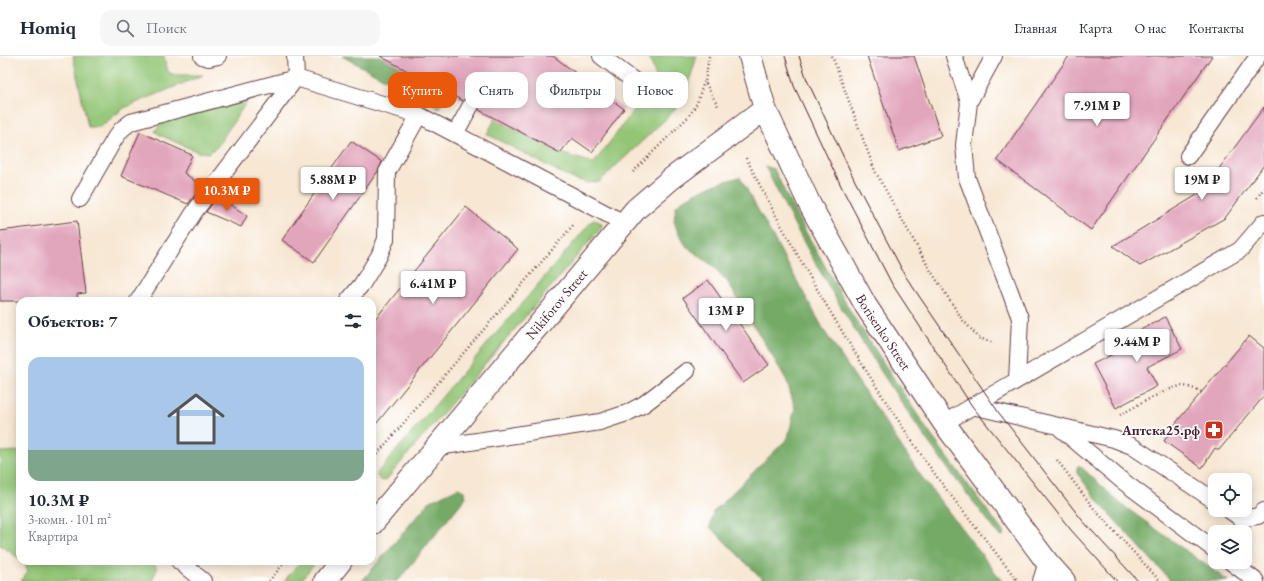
<!DOCTYPE html>
<html lang="ru">
<head>
<meta charset="utf-8">
<style>
  body { margin:0; font-family:"EB Garamond",serif; background:#f6f6f7; color:#1f2937; height:100vh; display:flex; flex-direction:column; font-size:15px; white-space:nowrap }
  * { box-sizing:border-box; margin:0 }
  p { font-size:13px; color:#747a83 }
  .icon { flex:none; width:22px; height:22px; fill:none; stroke:currentColor; stroke-width:2; stroke-linecap:round; stroke-linejoin:round }
  .map { position:relative; flex:1; overflow:hidden }
  .drawer { position:absolute; left:16px; top:241px; width:360px; height:268px; display:flex; flex-direction:column; background:#fff; border-radius:12px; box-shadow:0 2px 10px #0003 }
  .drawer>* { flex:none }
  .hud { position:absolute; left:388px; top:16px; width:380px; height:36px; display:flex; gap:8px }
  .controls { position:absolute; left:1208px; top:417px; display:grid; gap:8px }
  .controls a { display:grid; place-items:center; width:44px; height:44px; border-radius:8px; background:#fff; box-shadow:0 2px 10px #0003; font-size:20px }
  .price { position:absolute; translate:-50% -34px; padding:0 9px; border-radius:4px; background:#fff; color:#222; font-size:13px; line-height:26px; filter:drop-shadow(0 1px 2px #0008) }
  .price::after { content:''; position:absolute; left:50%; top:24px; width:12px; height:9px; margin-left:-6px; background:inherit; clip-path:polygon(0 0,100% 0,50% 100%) }
  .price.active { background:#ea580c; color:#fff }
  ul { padding:0; list-style:none }
  li { display:grid; align-content:center; gap:8px; height:212px; padding:0 12px }
  li+li { border-top:1px solid #e0e1e3 }
  li span { display:grid; place-items:center; height:124px; border-radius:12px; color:#555 }
  li>.icon { margin-inline-start:auto }
  span .icon { width:72px; height:72px; fill:#fffc; stroke-width:1 }
  li b { font-size:17px }
  h2 { display:flex; justify-content:space-between; align-items:center; height:48px; padding:0 12px; font-size:17px }
  .chip { padding:0 14px; border-radius:12px; background:#fff; box-shadow:0 2px 10px #0003; font-size:14px; line-height:36px }
  .chip.active { background:#ea580c; color:#fff }
  header { display:flex; align-items:center; gap:24px; box-sizing:border-box; height:56px; padding:0 20px; background:#fff; border-bottom:1px solid #e0e1e3 }
  header strong { font-size:19px }
  nav { display:flex; gap:22px; margin-inline-start:auto; font-size:14px }
  .search { width:280px; height:36px; background:#f6f6f7; display:flex; align-items:center; gap:10px; box-sizing:border-box; padding:0 14px; border-radius:12px; color:#747a83; font-size:15px }
  .map>svg:first-child { display:block }
  .green { fill:#92c575; stroke:#6e7250 }
  .forest { fill:#75aa66; stroke:#606448 }
  .building { fill:#e2a6bc }
  .lines { fill:none; stroke-linecap:round; stroke-linejoin:round }
  .service-casing { stroke:#643d44; stroke-width:18 }
  .secondary-casing { stroke:#643d44; stroke-width:24 }
  .primary-casing { stroke:#643d44; stroke-width:24 }
  .path { stroke:#643d44; stroke-width:2.5; stroke-dasharray:1 3; stroke-linecap:butt }
  .service { stroke:#fff; stroke-width:16 }
  .secondary { stroke:#fff; stroke-width:22 }
  .primary { stroke:#fff; stroke-width:22 }
  .tram { stroke:#4a1f2b; stroke-width:1 }
  .labels { text-anchor:middle; stroke-width:3.5; stroke-linejoin:round; paint-order:stroke }
  .street-label { font-size:14px; fill:#4a1f2b; stroke:#fff }
  .poi-label { font-size:14px; font-weight:bold; fill:#4a1f2b; stroke:#fff; text-anchor:end }
</style>
</head>
<body>
<header>
<strong>Homiq</strong>
<div class="search"><svg class="icon" aria-label="search" viewBox="0 0 24 24"><circle cx="10" cy="10" r="6"/><path d="M15 15l6 6"/></svg>Поиск</div>
<nav><a>Главная</a><a>Карта</a><a>О нас</a><a>Контакты</a></nav>
</header>
<div class="map">
<svg width="1264" height="525" viewBox="0 0 1264 525">
  <rect width="100%" height="100%" fill="#fff"/>
  <filter id="ink" filterUnits="userSpaceOnUse"><feTurbulence type="fractalNoise" baseFrequency=".025" numOctaves="2"/><feDisplacementMap in="SourceGraphic" scale="8" xChannelSelector="R" yChannelSelector="G"/><feConvolveMatrix kernelMatrix="1 2 1 2 8 2 1 2 1" color-interpolation-filters="sRGB"/></filter>
  <filter id="wash" filterUnits="userSpaceOnUse"><feTurbulence type="fractalNoise" baseFrequency=".012" numOctaves="4" result="noise"/><feDisplacementMap in="SourceGraphic" scale="16" xChannelSelector="R" yChannelSelector="G"/><feGaussianBlur stdDeviation="0.9" result="paint"/><feColorMatrix in="noise" values="0 0 0 0 0 0 0 0 0 0 0 0 0 0 0 0 0 1.4 0 .05"/><feComposite in="paint" operator="in"/></filter>
  <g filter="url(#wash)">
    <rect width="100%" height="100%" fill="#f7e7d3"/>
    <path class="green" d="M 73,0 L 164,0 L 168,16 L 175,19 L 203,19 L 124,52 L 100,71 L 88,71 Z
      M 649,0 L 697,0 L 685,39 L 673,56 L 599,126 L 588,127 L 571,122 L 487,78 L 495,63 L 560,97 L 594,107 L 657,24 Z
      M 237,32 L 253,36 L 217,91 L 208,97 L 198,96 L 160,79 L 155,75 L 160,69 Z
      M 593,164 L 596,164 L 602,168 L 601,172 L 386,424 L 381,425 L 377,420 L 378,416 Z
      M 20,395 L 20,503 L 0,489 L 0,396 Z
      M 23,505 L 153,505 L 157,513 L 152,525 L 20,525 L 28,515 Z
      M 301,505 L 317,505 L 300,525 L 284,525 Z"/>
    <path class="forest" d="M 342,0 L 380,0 L 448,37 L 439,52 Z
      M 765,110 L 774,113 L 794,155 L 852,258 L 928,375 L 1004,477 L 1003,480 L 999,479 C 973,445 946,412 922,377 C 864,292 809,203 765,110 Z
      M 740,121 L 825,276 L 921,420 L 1002,525 L 764,525 L 710,471 L 713,456 L 788,382 L 795,352 L 786,323 L 727,225 L 713,210 L 687,191 L 678,177 L 674,165 L 676,150 C 695,134 717,127 740,121 Z
      M 1079,409 L 1121,448 L 1228,525 L 1171,525 L 1101,449 L 1077,417 L 1077,411 Z
      M 458,432 L 464,435 L 466,441 L 398,525 L 362,525 L 429,446 Z"/>
    <g id="blocks">
      <path class="building" d="M 380,0 L 553,0 L 624,53 L 592,96 L 572,82 L 560,97 L 479,54 L 479,44 L 475,41 L 466,41 L 463,45 Z
        M 867,0 L 914,0 L 941,80 L 899,95 Z
        M 1069,0 L 1212,0 L 1091,174 L 997,104 Z
        M 1264,51 L 1264,109 L 1225,162 L 1140,210 L 1113,190 L 1202,136 Z
        M 140,76 L 192,99 L 184,117 L 202,130 L 188,148 L 121,120 Z
        M 351,85 L 382,106 L 378,115 L 314,206 L 282,184 Z
        M 218,140 L 247,160 L 241,171 L 206,156 Z
        M 466,151 L 518,193 L 372,373 L 372,267 Z
        M 77,165 L 86,237 L 77,238 L 78,245 L 0,245 L 0,175 Z
        M 708,224 L 769,309 L 743,327 L 683,242 Z
        M 1165,261 L 1182,293 L 1147,311 L 1157,330 L 1116,352 L 1093,308 L 1133,288 L 1129,280 Z
        M 1249,280 L 1264,292 L 1264,340 L 1219,394 L 1215,392 L 1202,412 L 1164,385 L 1179,363 Z"/>
    </g>
  </g>
  <g filter="url(#ink)">
    <use href="#blocks" fill-opacity="0" stroke="#643d44" stroke-width="1"/>
    <g class="lines">
      <g class="service-casing">
        <path id="service" d="M 202,0 L 209,2 L 218,0
          M 601,0 L 637,27
          M 954,0 L 969,46
          M 994,0 L 969,46 L 964,89 L 967,122 L 1020,262 L 1017,324
          M 455,78 L 471,49
          M 1188,100 L 1258,0
          M 80,143 L 115,82 L 122,73 L 131,66 L 296,22 L 419,59 L 624,167
          M 138,245 L 195,155 L 296,22 L 295,0
          M 348,245 L 362,228 L 379,200 L 386,183 L 387,116 L 419,59
          M 972,350 L 1114,383 L 1132,390 L 1215,445
          M 944,367 L 1240,194 L 1264,166
          M 1061,373 L 1120,423 L 1215,494
          M 438,391 L 600,366 L 627,357 L 644,348 L 687,315
          M 1229,454 L 1242,463 L 1258,460 L 1264,455
          M 179,505 L 203,525
          M 1231,506 L 1256,525
          M 1041,525 L 1047,506"/>
      </g>
      <g class="secondary-casing">
        <g id="secondary">
          <path id="s1" d="M 372,468 L 636,153 L 671,123 L 765,53"/>
          <path d="M 325,525 L 341,505"/>
        </g>
      </g>
      <g class="primary-casing">
        <g id="primary">
          <path id="s2" d="M 750,0 L 765,53 L 810,149 L 866,250 L 944,367 L 1047,506 L 1064,525"/>
        </g>
      </g>
      <path class="path" d="M 709,0 L 705,26 L 719,52
        M 832,0 L 875,115 L 929,212 L 962,263 L 979,282 L 994,287
        M 746,102 C 796,201 852,296 914,388 C 945,435 982,478 1016,523
        M 633,116 L 689,60 L 697,47 L 704,26
        M 1257,142 L 1264,132
        M 1120,359 C 1135,351 1166,332 1181,330 C 1188,330 1195,333 1202,336
        M 372,404 L 574,168
        M 1057,404 L 1095,454 L 1160,525
        M 269,525 L 286,505"/>
      <use href="#service" class="service"/>
      <use href="#secondary" class="secondary"/>
      <use href="#primary" class="primary"/>
      <path class="tram" d="M 785,0 L 794,30 L 842,132 L 892,228 L 972,350 L 1071,474 L 1117,525
        M 799,0 L 807,24 L 855,125 L 906,221 L 999,357 L 1082,464 L 1138,525"/>
    </g>
  </g>
  <defs>
    <g id="pharmacy-square" transform="scale(1)"><rect x="-9" y="-9" width="18" height="18" rx="4" fill="#c8321e" stroke="#fff"/><path d="M-2-6h4v4h4v4h-4v4h-4v-4h-4v-4h4Z" fill="#fff"/></g>
  </defs>
  <g fill-rule="evenodd">
    <use href="#pharmacy-square" x="1214" y="374"/>
  </g>
  <g class="labels">
    <g class="street-label">
      <text dy="5" stroke="none"><textPath href="#s1" startOffset="287">Nikiforov Street</textPath></text>
      <text dy="5" stroke="none"><textPath href="#s2" startOffset="308">Borisenko Street</textPath></text>
    </g>
    <g class="poi-label">
      <text x="1200" y="379">Аптека25.рф</text>
    </g>
  </g>
</svg>
<div class="controls">
<a><svg class="icon" aria-label="locate" viewBox="0 0 24 24"><circle cx="12" cy="12" r="6"/><path d="M12 2v4M12 18v4M2 12h4M18 12h4"/></svg></a>
<a><svg class="icon" aria-label="layers" viewBox="0 0 24 24"><path d="M12 4l9 5-9 5-9-5zM3 14l9 5 9-5"/></svg></a>
</div>
<b class="price" style="left:1097px;top:71px">7.91M ₽</b>
<b class="price" style="left:333px;top:145px">5.88M ₽</b>
<b class="price" style="left:1202px;top:145px">19M ₽</b>
<b class="price active" style="left:227px;top:156px">10.3M ₽</b>
<b class="price" style="left:433px;top:249px">6.41M ₽</b>
<b class="price" style="left:726px;top:276px">13M ₽</b>
<b class="price" style="left:1137px;top:307px">9.44M ₽</b>
<div class="hud">
<a class="chip active">Купить</a>
<a class="chip">Снять</a>
<a class="chip">Фильтры</a>
<a class="chip">Новое</a>
</div>
<section class="drawer">
<h2>Объектов: 7<svg class="icon" aria-label="filters" viewBox="0 0 24 24"><path d="M4 7h16M4 17h16"/><circle cx="9" cy="7" r="2"/><circle cx="15" cy="17" r="2"/></svg></h2>
<ul>
<li><span style="background:linear-gradient(#a9c7e8 75%,#7fa58c 0)"><svg class="icon" aria-label="home" viewBox="0 0 24 24"><path d="M3 11l9-7 9 7M6 9v11h12V9"/></svg></span><div><b>10.3M ₽</b><p>3-комн. · 101 m²</p><p>Квартира</p></div></li>
</ul>
</section>
</div>
</body>
</html>
